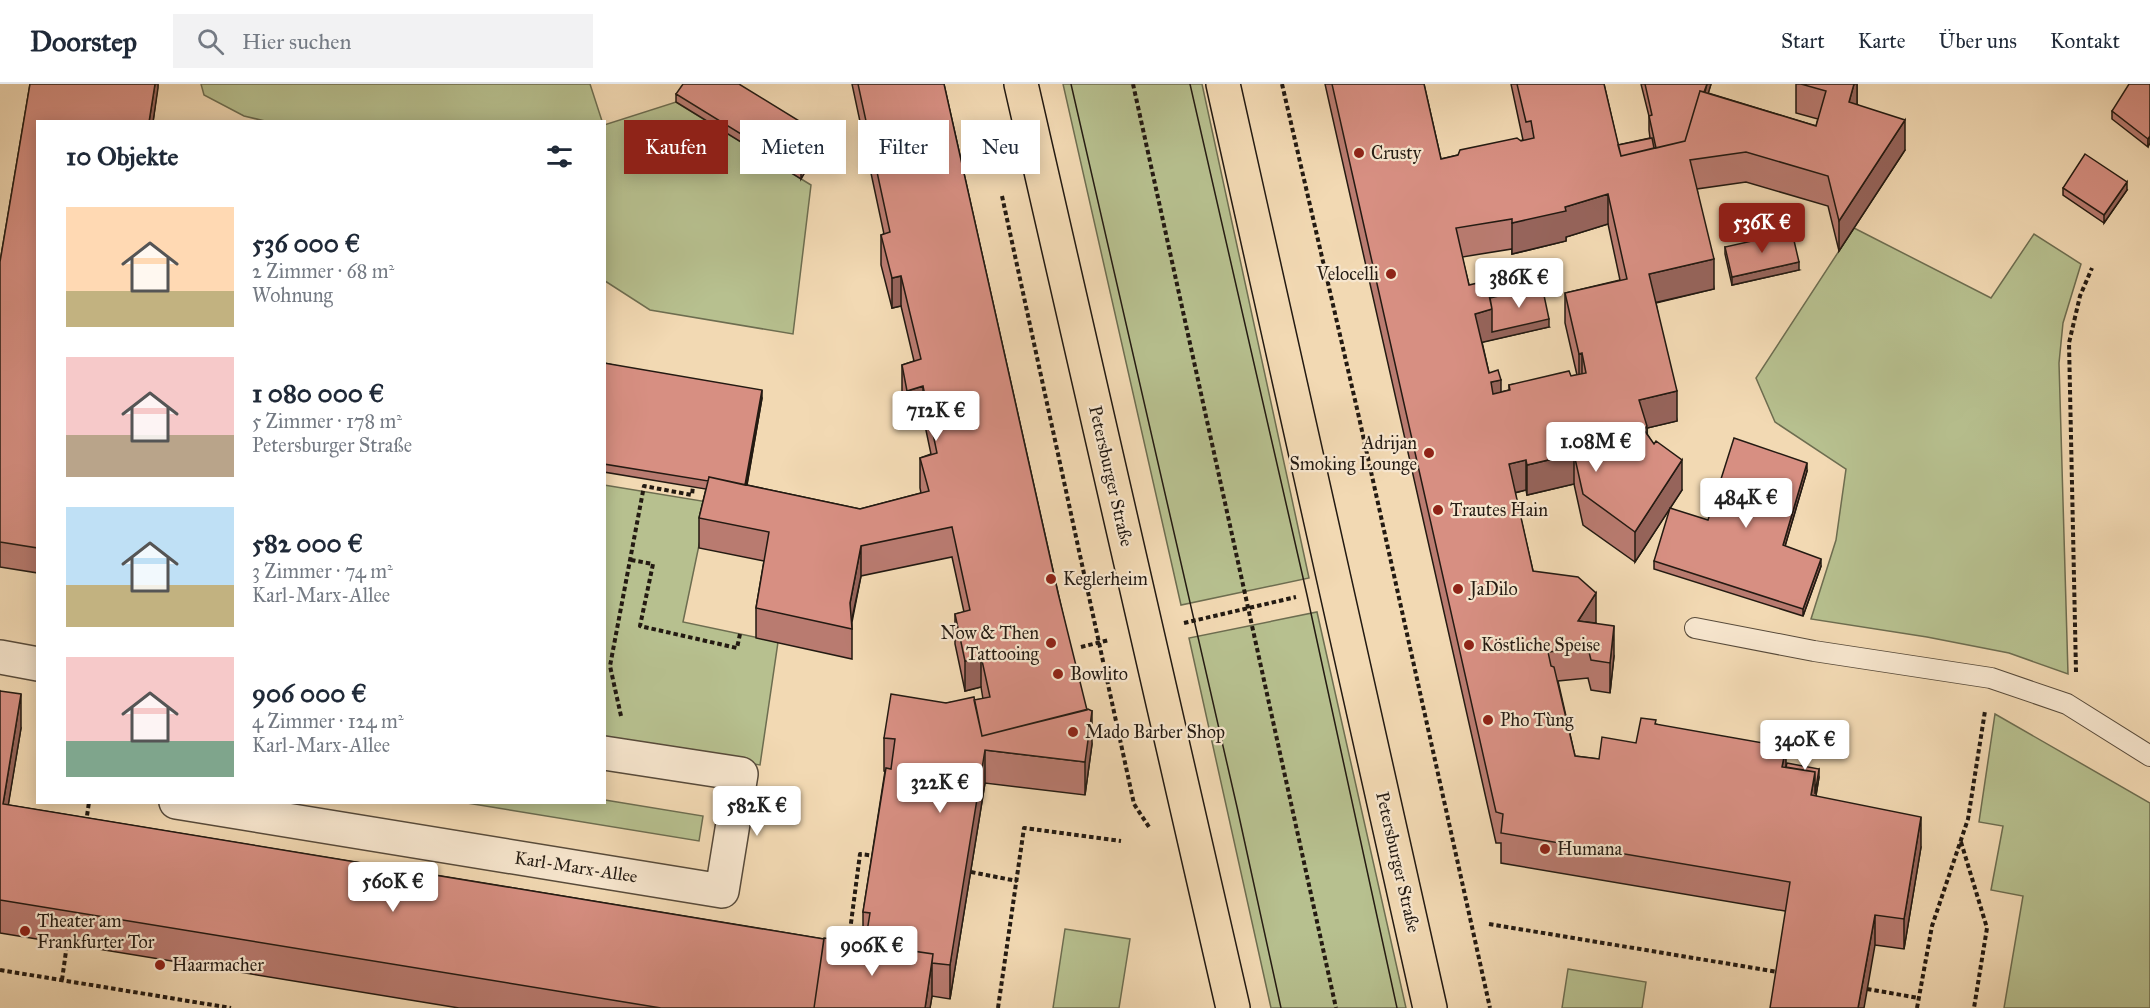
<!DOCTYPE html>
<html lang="de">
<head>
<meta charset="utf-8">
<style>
  body { margin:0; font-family:"IM FELL Great Primer",serif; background:#f2f2f3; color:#1f2937; height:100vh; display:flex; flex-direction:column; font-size:22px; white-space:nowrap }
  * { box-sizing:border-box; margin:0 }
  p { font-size:20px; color:#747a83 }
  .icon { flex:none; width:33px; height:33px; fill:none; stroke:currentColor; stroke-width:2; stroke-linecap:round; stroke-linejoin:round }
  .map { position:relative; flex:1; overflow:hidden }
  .side { position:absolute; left:36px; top:36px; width:570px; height:684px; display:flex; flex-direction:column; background:#fff; border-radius:0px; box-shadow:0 3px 15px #0003 }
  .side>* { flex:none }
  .top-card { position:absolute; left:624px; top:36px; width:570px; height:54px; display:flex; gap:12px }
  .price { position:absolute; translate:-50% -51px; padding:0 14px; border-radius:6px; background:#fff; color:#222; font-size:20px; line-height:39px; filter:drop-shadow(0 2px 3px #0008) }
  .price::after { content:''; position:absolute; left:50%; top:36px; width:18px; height:14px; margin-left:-9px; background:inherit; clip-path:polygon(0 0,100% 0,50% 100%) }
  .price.current { background:#8f2418; color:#fff }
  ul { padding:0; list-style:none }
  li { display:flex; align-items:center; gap:18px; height:150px; padding:0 30px }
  li span { display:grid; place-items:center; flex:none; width:168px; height:120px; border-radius:0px; color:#555 }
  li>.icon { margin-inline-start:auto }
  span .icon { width:72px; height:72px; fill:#fffc; stroke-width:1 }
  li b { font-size:26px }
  h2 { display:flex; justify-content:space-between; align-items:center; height:72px; padding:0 30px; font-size:26px }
  .chip { padding:0 21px; border-radius:0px; background:#fff; box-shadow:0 3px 15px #0003; font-size:21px; line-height:54px }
  .chip.current { background:#8f2418; color:#fff }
  header { display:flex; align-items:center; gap:36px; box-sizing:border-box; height:84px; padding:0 30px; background:#fff; border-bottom:2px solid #e0e1e3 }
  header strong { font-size:28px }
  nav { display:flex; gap:33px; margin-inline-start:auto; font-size:21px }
  .search { width:420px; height:54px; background:#f2f2f3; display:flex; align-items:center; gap:15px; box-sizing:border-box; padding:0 21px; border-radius:0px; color:#747a83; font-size:22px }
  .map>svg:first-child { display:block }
  .green { fill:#b7c08f; stroke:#6d6d50; stroke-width:1.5 }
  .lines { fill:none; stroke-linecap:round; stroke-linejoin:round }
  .lane-casing { stroke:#574a3a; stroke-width:22 }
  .street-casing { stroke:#574a3a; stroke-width:36 }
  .primary-casing { stroke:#231a12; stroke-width:36 }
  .path { stroke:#231a12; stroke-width:4; stroke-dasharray:4.5 3; stroke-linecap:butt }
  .lane { stroke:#f7e6ce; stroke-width:20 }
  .street { stroke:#f7e6ce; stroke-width:33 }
  .primary { stroke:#f2d9b3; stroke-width:33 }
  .tram { stroke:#231a12; stroke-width:1.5 }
  .wall { fill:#b97b70; stroke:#231a12; stroke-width:1.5; fill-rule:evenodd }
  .shaded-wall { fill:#96645b; stroke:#231a12; stroke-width:1.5 }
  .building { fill:#d78f82; stroke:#231a12; stroke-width:1.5; fill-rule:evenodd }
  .poi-dot { fill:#8f2418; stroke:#f7e6ce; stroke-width:2 }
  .labels { text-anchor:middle; stroke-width:4.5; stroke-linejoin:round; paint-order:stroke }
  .poi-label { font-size:18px; fill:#231a12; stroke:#f7e6ce; text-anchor:start }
  .street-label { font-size:18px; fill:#231a12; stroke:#f7e6ce }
</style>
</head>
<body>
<header>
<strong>Doorstep</strong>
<div class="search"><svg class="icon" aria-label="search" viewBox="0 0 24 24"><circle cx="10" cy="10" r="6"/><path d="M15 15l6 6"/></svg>Hier suchen</div>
<nav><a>Start</a><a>Karte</a><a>Über uns</a><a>Kontakt</a></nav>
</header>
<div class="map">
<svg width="2150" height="924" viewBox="0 0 2150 924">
  <rect width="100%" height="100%" fill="#f2d9b3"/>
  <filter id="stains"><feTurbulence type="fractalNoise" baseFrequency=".00333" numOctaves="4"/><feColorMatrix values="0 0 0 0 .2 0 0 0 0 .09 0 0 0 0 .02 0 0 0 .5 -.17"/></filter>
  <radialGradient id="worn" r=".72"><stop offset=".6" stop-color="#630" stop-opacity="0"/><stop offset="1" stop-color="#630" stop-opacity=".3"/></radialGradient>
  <path class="green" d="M 201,0 L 590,0 L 602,37 L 265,37 L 244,32 L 204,11 Z
    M 1063,0 L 1202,0 L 1309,494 L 1181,521 Z
    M 676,18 L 811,101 L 793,250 L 650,226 L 605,197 L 604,41 Z
    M 1854,144 L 1991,214 L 2034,150 L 2081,180 L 2063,239 L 2059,279 L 2068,590 L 2009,569 L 1927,553 L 1811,535 L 1836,456 L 1846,385 L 1775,338 L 1756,294 Z
    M 604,401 L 708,418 L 683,538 L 778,558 L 760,681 L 605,656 Z
    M 1317,528 L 1406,924 L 1271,924 L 1189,554 Z
    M 1995,630 L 2150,719 L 2150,924 L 2004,924 L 2023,812 L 1991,806 L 2003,742 L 1979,738 Z
    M 605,716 L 703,732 L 699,757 L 467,719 L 604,718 Z
    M 1065,845 L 1130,855 L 1119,924 L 1053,924 Z
    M 1568,885 L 1646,898 L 1642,924 L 1562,924 Z"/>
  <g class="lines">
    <g class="lane-casing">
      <path id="lane" d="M 1695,544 L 1814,567 L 1991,594 L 2067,620 L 2150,672"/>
    </g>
    <g class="street-casing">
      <path id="street" d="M 0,573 L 38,580
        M 176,718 L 722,807 L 741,690 L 604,669"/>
    </g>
    <g class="primary-casing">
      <path id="primary" d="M 1021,0 L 1233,924
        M 1223,0 L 1430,924"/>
    </g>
    <path class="path" d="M 1133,0 L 1336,924
      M 1282,0 L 1358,329 L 1490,924
      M 1002,112 L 1134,720 L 1149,743
      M 631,476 L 653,480 L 640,542 L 737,564 L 740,550
      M 1184,539 L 1296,513
      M 1081,563 L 1109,556
      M 2076,588 L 2069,259 L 2080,212 L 2092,184
      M 621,632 L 610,582 L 644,402 L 692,411 L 693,402
      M 86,739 L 89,718
      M 1961,758 L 1987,844 L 1974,924
      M 971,788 L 1017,797
      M 1489,840 L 1778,888
      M 848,862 L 860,770 L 876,772
      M 0,886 L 231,924
      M 62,896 L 67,860
      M 1867,905 L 1919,914
      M 998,924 L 1024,744 L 1121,757
      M 1917,924 L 1932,842 L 1968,735 L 1985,627"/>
    <use href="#lane" class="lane"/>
    <use href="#street" class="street"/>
    <use href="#primary" class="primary"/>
    <path class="tram" d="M 1071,0 L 1237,723 L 1281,924
      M 1190,0 L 1307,511 L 1397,924"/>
  </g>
  <path class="wall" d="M 30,0 L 158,0 L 153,38 L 38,38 L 38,489 L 0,483 L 0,178 Z
    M 852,0 L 944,0 L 1092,660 L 1085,711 L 985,699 L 950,915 L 932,912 L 930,924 L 459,924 L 0,849 L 0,607 L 21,644 L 8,721 L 824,855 L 863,859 L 863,828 L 885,687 L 884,687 L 884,654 L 946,619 L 983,615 L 981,603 L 965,607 L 955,560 L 955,530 L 964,528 L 952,473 L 861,492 L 852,538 L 852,575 L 756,554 L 756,524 L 764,477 L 699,464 L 699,434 L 706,405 L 604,388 L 604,279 L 762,314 L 747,401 L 860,425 L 921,409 L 920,404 L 920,374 L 931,370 L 923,332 L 907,337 L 902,311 L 902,281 L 914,277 L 901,222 L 892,224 L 881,181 L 881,151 L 884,150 Z
    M 1325,0 L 1424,0 L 1441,75 L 1523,56 L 1511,0 L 1604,0 L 1618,61 L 1650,54 L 1649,46 L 1649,32 L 1641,0 L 1711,0 L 1708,9 L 1816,42 L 1818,35 L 1796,29 L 1796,0 L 1857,0 L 1857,20 L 1905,66 L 1839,167 L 1828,122 L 1746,98 L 1697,105 L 1714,205 L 1656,219 L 1677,337 L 1647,344 L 1647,350 L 1682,406 L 1635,478 L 1583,441 L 1574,400 L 1527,411 L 1526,406 L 1515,409 L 1533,487 L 1596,539 L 1614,572 L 1610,609 L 1591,606 L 1588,594 L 1558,597 L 1575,672 L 1599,675 L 1636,659 L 1656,640 L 1786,683 L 1819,693 L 1816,712 L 1921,763 L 1904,865 L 1875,861 L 1785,827 L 1501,779 L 1501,759 L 1496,759 ZM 1608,140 L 1620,196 L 1565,209 L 1565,239 L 1577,291 L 1509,301 L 1509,306 L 1501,308 L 1489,289 L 1482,258 L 1549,243 L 1490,214 L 1469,201 L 1462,173 L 1512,165 L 1512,170 L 1566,157 L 1566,153 Z
    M 2150,0 L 2148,63 L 2112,35 L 2112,27 Z
    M 676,10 L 822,58 L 801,95 L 676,18 Z
    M 2063,104 L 2127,106 L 2104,139 L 2063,111 Z
    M 1725,163 L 1799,186 L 1732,201 L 1725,170 Z
    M 1807,387 L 1785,462 L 1821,482 L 1803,532 L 1654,485 L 1654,477 L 1708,436 Z"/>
  <path class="shaded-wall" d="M 155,0 L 158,0 L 158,4 L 153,38 L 149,38 Z
    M 1707,0 L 1711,0 L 1685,88 Z
    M 1854,0 L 1857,0 L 1857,20 L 1849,48 L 1849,18 Z
    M 1905,36 L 1905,66 L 1839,167 L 1839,137 Z
    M 822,51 L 822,58 L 801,95 L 801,87 Z
    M 2150,52 L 2150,59 L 2148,63 L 2148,55 Z
    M 2127,98 L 2127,106 L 2104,139 L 2104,131 Z
    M 1608,110 L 1608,140 L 1566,153 L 1566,157 L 1512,170 L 1512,139 Z
    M 1714,175 L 1714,205 L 1649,220 L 1649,190 Z
    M 1799,178 L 1799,186 L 1732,201 L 1732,193 Z
    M 901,192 L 901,222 L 892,224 L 892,194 Z
    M 1492,225 L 1549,235 L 1549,243 L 1475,260 L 1475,230 Z
    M 1582,269 L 1582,300 L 1579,300 L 1579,270 Z
    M 1501,296 L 1501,326 L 1491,329 L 1491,298 Z
    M 923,302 L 923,332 L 907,337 L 907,307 Z
    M 762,306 L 762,314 L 745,411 L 745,404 Z
    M 1677,307 L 1677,337 L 1647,344 L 1647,373 L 1639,316 Z
    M 1574,370 L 1574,400 L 1527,411 L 1527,381 Z
    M 1526,376 L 1526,406 L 1509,410 L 1509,380 Z
    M 1682,376 L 1682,406 L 1635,478 L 1635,448 Z
    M 1807,379 L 1807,387 L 1783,469 L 1783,461 Z
    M 861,462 L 861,492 L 850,544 L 850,519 Z
    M 1821,475 L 1821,482 L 1803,532 L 1803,525 Z
    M 1596,509 L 1596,539 L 1578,537 Z
    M 1614,542 L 1614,572 L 1610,609 L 1610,579 Z
    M 981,572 L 981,603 L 965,607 L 965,577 Z
    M 21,610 L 21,644 L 3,753 L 3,720 Z
    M 1092,627 L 1092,660 L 1085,711 L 1085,678 L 985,666 L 985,699 L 950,915 L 950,881 L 982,654 Z
    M 1786,663 L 1786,694 L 1782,683 Z
    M 1819,685 L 1819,693 L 1811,741 L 1811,711 L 1815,688 Z
    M 1921,733 L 1921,763 L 1904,865 L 1904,835 Z
    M 1875,831 L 1875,861 L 1864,924 L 1858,924 Z
    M 933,870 L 932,879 L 932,912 L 930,924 L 925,924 Z"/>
  <path class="building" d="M 30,0 L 155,0 L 149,38 L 38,38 L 38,464 L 0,458 L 0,178 Z
    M 683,0 L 739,0 L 822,51 L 801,87 L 676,10 Z
    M 858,0 L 944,0 L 1058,509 L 1087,626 L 982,652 L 974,616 L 990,613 L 981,572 L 965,577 L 955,530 L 970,526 L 952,443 L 861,462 L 850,519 L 852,545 L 756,524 L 769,448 L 699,434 L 709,393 L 860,425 L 929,407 L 920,374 L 937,369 L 923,302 L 907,307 L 902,281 L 921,275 L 901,192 L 892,194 L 881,151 L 890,148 Z
    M 1332,0 L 1424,0 L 1441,75 L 1458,71 L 1460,66 L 1517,54 L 1521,57 L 1534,54 L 1531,37 L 1526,38 L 1517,0 L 1604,0 L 1621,72 L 1685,57 L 1700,7 L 1816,42 L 1826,7 L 1801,0 L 1854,0 L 1849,18 L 1905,36 L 1839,137 L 1828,92 L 1746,68 L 1690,76 L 1714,175 L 1649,190 L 1677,307 L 1639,316 L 1647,342 L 1644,346 L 1654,360 L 1656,357 L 1682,376 L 1635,448 L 1583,410 L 1574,370 L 1527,381 L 1526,376 L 1509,380 L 1533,487 L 1578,493 L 1596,509 L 1578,537 L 1614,542 L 1610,579 L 1591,576 L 1588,564 L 1548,568 L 1551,582 L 1554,583 L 1575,672 L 1599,675 L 1602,653 L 1636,659 L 1641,634 L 1656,636 L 1655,640 L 1786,663 L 1782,683 L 1815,688 L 1811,711 L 1921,733 L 1904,835 L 1875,831 L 1858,924 L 1770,924 L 1790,798 L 1501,749 L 1503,730 L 1496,728 ZM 1608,110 L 1627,195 L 1565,209 L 1579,270 L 1582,269 L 1586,289 L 1571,292 L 1569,287 L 1509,301 L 1510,306 L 1493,310 L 1491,298 L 1501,296 L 1498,286 L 1489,289 L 1475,230 L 1492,225 L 1486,197 L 1469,201 L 1456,144 L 1512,135 L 1512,139 L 1566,127 L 1565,123 Z
    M 1645,0 L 1707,0 L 1704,8 L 1700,7 L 1685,57 L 1656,64 L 1649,32 L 1652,31 Z
    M 2129,0 L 2150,0 L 2150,52 L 2148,55 L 2112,27 Z
    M 1652,54 L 1654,64 L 1621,72 L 1618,61 Z
    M 2085,70 L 2127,98 L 2104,131 L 2063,104 Z
    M 1792,148 L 1799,178 L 1732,193 L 1725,163 Z
    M 1542,202 L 1549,235 L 1492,248 L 1492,225 L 1490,214 Z
    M 604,279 L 762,306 L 745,401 L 709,393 L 708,397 L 604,380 Z
    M 1734,354 L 1807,379 L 1783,461 L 1821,475 L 1803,525 L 1654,477 L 1670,424 L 1708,436 Z
    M 0,607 L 21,610 L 3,720 L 824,855 L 814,924 L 661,924 L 0,816 Z
    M 891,610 L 946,619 L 974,613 L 982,652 L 1088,625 L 1092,627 L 1085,678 L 985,666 L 950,881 L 932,879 L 933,870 L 865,860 L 870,829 L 863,828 L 886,684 L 891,685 L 895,655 L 884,654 Z
    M 1787,679 L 1819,685 L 1815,710 L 1815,688 L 1786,683 Z
    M 824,854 L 933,870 L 925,924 L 814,924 Z"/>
  <g class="poi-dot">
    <circle cx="1359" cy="69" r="6"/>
    <circle cx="1391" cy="190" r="6"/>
    <circle cx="1429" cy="369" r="6"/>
    <circle cx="1438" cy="426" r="6"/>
    <circle cx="1051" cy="495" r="6"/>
    <circle cx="1458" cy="505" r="6"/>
    <circle cx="1051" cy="559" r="6"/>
    <circle cx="1469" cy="561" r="6"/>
    <circle cx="1058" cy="590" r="6"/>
    <circle cx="1488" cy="636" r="6"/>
    <circle cx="1073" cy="648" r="6"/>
    <circle cx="1545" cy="765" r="6"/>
    <circle cx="25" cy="847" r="6"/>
    <circle cx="160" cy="881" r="6"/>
  </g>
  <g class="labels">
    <g class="poi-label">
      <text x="1371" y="75">Crusty</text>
      <text x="1379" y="196" text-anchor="end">Velocelli</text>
      <text x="1417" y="365" text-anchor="end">Adrijan<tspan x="1417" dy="21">Smoking Lounge</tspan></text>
      <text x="1450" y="432">Trautes Hain</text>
      <text x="1063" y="501">Keglerheim</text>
      <text x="1470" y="511">JaDilo</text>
      <text x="1039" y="555" text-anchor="end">Now &amp; Then<tspan x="1039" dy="21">Tattooing</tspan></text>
      <text x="1481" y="567">Köstliche Speise</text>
      <text x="1070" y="596">Bowlito</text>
      <text x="1500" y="642">Pho Tùng</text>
      <text x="1085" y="654">Mado Barber Shop</text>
      <text x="1557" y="771">Humana</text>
      <text x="37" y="843">Theater am<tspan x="37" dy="21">Frankfurter Tor</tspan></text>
      <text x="172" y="887">Haarmacher</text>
    </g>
    <g class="street-label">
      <text transform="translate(1111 392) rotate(77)" y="6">Petersburger Straße</text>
      <text transform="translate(1398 778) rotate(77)" y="6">Petersburger Straße</text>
      <text transform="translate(576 783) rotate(9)" y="6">Karl-Marx-Allee</text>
    </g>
  </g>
  <rect width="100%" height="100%" filter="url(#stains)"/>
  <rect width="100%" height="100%" fill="url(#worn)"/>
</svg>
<b class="price current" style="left:1762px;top:170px">536K €</b>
<b class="price" style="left:1519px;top:225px">386K €</b>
<b class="price" style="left:936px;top:358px">712K €</b>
<b class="price" style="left:1596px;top:389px">1.08M €</b>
<b class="price" style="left:1746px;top:445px">484K €</b>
<b class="price" style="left:1805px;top:687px">340K €</b>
<b class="price" style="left:940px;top:730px">322K €</b>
<b class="price" style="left:757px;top:753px">582K €</b>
<b class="price" style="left:393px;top:829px">560K €</b>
<b class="price" style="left:872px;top:893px">906K €</b>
<div class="top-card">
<a class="chip current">Kaufen</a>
<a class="chip">Mieten</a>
<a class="chip">Filter</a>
<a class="chip">Neu</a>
</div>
<section class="side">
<h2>10 Objekte<svg class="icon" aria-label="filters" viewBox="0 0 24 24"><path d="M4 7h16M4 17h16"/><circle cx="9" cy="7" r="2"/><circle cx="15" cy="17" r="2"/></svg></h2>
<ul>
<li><span style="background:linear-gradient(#ffd9b3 70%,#c2b280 0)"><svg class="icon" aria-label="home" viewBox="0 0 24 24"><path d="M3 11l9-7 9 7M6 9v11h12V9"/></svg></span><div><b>536 000 €</b><p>2 Zimmer · 68 m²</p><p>Wohnung</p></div></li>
<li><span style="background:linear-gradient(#f6c9c9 65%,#b9a48a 0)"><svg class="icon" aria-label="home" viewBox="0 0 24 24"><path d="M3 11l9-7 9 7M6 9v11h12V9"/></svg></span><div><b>1 080 000 €</b><p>5 Zimmer · 178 m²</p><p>Petersburger Straße</p></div></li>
<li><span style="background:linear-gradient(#bfe0f5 65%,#c2b280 0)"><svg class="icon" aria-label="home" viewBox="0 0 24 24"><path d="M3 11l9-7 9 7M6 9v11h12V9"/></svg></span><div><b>582 000 €</b><p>3 Zimmer · 74 m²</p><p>Karl-Marx-Allee</p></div></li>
<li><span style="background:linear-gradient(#f6c9c9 70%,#7fa58c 0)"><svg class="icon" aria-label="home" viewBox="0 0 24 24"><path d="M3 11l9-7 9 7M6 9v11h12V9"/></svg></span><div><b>906 000 €</b><p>4 Zimmer · 124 m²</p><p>Karl-Marx-Allee</p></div></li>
</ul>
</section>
</div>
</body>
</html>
